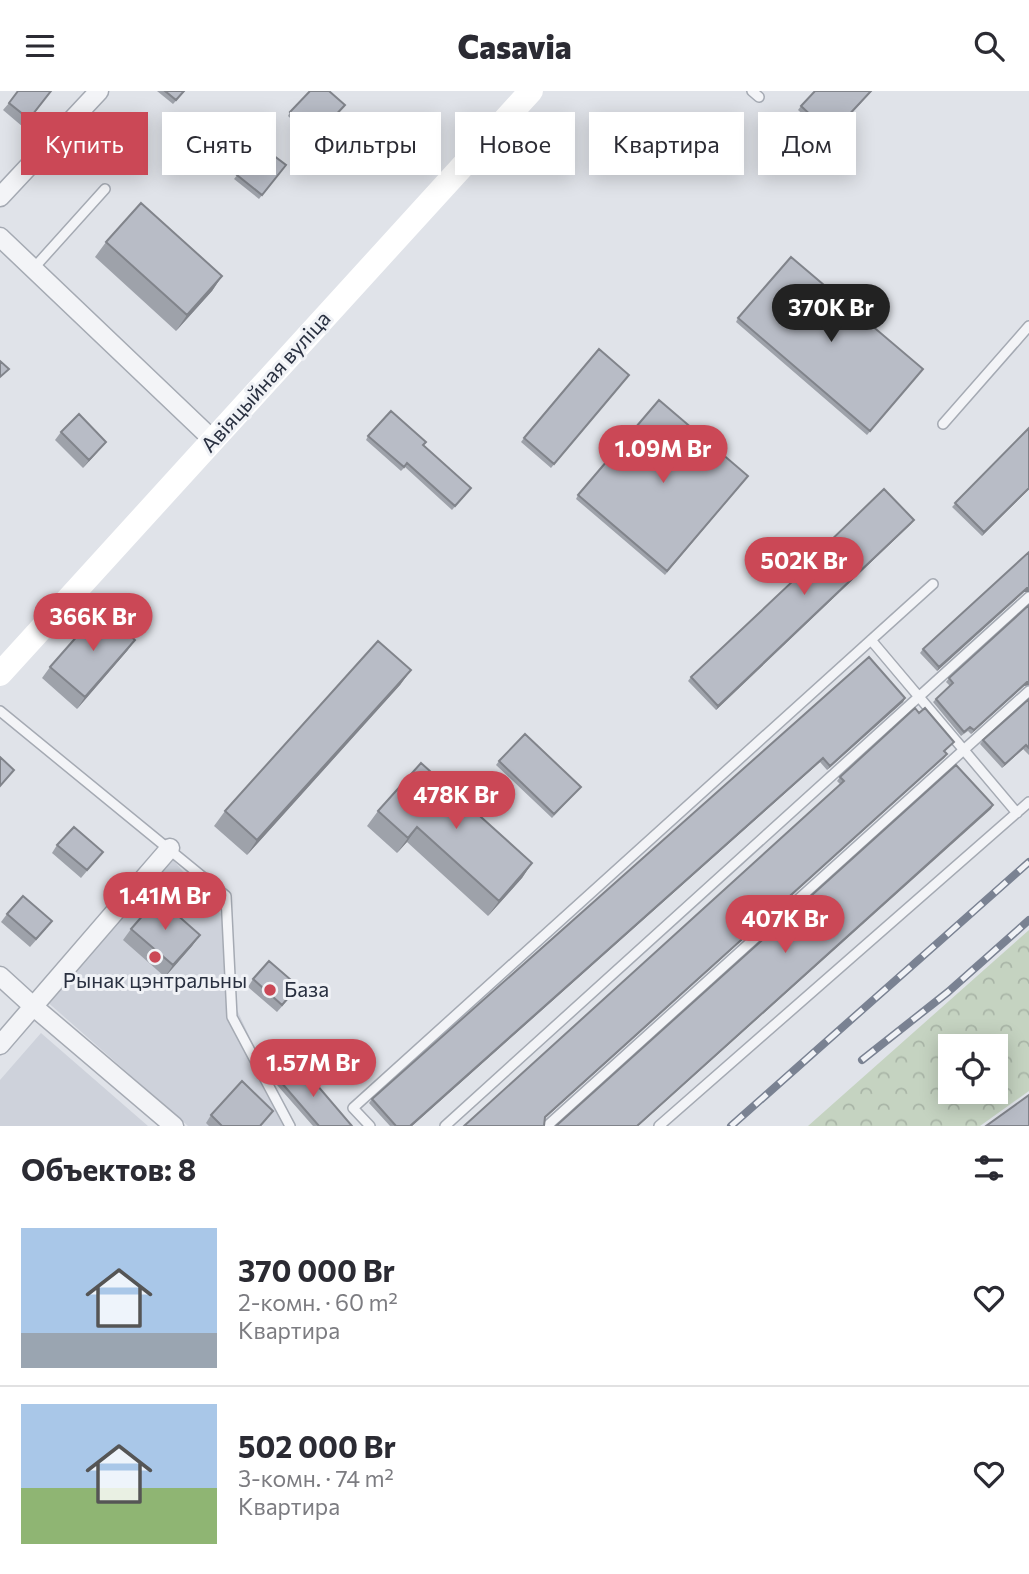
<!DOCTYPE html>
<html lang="ru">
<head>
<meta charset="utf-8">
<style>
  body { margin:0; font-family:Commissioner,sans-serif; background:#f2f2f3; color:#2b2b33; height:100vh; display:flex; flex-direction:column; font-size:26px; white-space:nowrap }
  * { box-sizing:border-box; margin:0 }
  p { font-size:23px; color:#7c7c81 }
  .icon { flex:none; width:38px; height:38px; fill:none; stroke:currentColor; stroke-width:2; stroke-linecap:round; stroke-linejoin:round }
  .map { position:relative; height:1035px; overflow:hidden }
  .sheet { display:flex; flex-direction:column; background:#fff; flex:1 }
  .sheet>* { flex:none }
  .hud { position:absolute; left:21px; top:21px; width:987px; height:63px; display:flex; gap:14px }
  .buttons { position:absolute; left:938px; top:943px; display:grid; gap:14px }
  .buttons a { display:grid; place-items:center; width:70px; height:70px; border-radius:0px; background:#fff; box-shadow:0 4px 18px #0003; font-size:35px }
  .price { position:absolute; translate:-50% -60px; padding:0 16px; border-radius:24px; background:#cb4856; color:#fff; font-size:23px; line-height:46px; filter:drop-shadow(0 2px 4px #0008) }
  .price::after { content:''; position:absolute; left:50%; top:42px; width:21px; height:16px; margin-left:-10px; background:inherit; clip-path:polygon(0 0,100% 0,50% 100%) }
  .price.on { background:#222; color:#fff }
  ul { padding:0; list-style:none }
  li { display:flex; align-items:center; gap:21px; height:175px; padding:0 21px }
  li+li { border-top:2px solid #e1e1e2 }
  li span { display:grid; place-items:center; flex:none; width:196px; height:140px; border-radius:0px; color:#555 }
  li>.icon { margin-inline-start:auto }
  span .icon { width:84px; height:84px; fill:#fffc; stroke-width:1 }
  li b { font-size:30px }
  h2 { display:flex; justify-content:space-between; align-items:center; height:84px; padding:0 21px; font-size:30px }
  .tag { padding:0 24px; border-radius:0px; background:#fff; box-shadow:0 4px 18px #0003; font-size:24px; line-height:63px }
  .tag.on { background:#cb4856; color:#fff }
  header { display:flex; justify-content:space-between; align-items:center; height:91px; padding:0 21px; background:#fff; font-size:32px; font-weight:800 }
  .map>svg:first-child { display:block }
  .built { fill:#ced2db }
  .forest { fill:url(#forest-crowns); fill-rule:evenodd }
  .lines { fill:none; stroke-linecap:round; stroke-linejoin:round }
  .lane-casing { stroke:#a5aab3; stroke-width:12 }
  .street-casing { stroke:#a5aab3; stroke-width:21 }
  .lane { stroke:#f3f4f7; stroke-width:9 }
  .street { stroke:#f3f4f7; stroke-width:18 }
  .secondary { stroke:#fff; stroke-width:24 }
  .rail-casing { stroke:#7a8292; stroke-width:8 }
  .rail { stroke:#f0f2f6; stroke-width:5; stroke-dasharray:16; stroke-linecap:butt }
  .wall { fill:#9ea2aa }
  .shaded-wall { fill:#81848b }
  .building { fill:#b8bcc6; stroke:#81848b; stroke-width:2 }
  .poi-dot { fill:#cb4856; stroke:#f0f2f6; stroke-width:2.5 }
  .labels { text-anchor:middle; stroke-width:6; stroke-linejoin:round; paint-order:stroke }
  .street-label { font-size:21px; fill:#293040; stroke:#f0f2f6 }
  .poi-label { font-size:21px; fill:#293040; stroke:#f0f2f6 }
</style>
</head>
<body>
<header><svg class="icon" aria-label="menu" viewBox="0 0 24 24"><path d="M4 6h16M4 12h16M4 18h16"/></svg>Casavia<svg class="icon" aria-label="search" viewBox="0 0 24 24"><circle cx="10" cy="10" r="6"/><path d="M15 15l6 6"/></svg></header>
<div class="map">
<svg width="1029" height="1035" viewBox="0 0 1029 1035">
  <defs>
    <pattern id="forest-crowns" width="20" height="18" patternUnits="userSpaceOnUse" patternTransform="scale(1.75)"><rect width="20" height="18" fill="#c5d3c1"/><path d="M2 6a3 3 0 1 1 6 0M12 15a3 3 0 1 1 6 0" fill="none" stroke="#a9b5a7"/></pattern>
  </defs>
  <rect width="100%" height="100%" fill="#e0e3e9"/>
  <path class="built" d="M 173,769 L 221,823 L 232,908 L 291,1035 L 188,1035 L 44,908 Z
    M 41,942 L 148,1035 L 0,1035 L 0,989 Z"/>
  <path class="forest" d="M 1029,839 L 1029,1000 L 980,1035 L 808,1035 ZM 950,956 L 996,956 L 996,1001 L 950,1001 Z"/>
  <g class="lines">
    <g class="lane-casing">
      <path id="lane" d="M 752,0 L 759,6
        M 33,178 L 105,98
        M 943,333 L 1029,235
        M 871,549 L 1017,722
        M 0,620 L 226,805 L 232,926 L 290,1035
        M 370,1035 L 353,1017 L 933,493
        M 445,1035 L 1029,506
        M 547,1035 L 1029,600
        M 659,1035 L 1029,711"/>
    </g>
    <g class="street-casing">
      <path id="street" d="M 0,106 L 99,0
        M 0,146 L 213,349
        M 0,885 L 34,916 L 174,1035
        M 0,954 L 170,757"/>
    </g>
    <use href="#lane" class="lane"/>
    <use href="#street" class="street"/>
    <path class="secondary" d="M 0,583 L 531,0"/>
    <g class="rail-casing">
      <path id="rail" d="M 862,969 L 948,901 L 1029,829
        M 731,1035 L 1029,771"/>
    </g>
    <use href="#rail" class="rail"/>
  </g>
  <path class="wall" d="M 51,0 L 23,36 L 3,19 L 9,12 Z
    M 157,0 L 185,0 L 173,13 Z
    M 872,0 L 829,47 L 798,19 L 801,15 Z
    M 342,18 L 314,49 L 288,25 L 290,21 Z
    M 261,55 L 286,74 L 259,108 L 234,88 Z
    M 106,151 L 222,185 L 212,200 L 176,240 L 95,166 Z
    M 738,227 L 920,282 L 867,344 L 736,231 Z
    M 627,287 L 551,377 L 521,351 L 524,347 Z
    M 1029,337 L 1029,398 L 982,445 L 952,416 Z
    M 61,341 L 100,358 L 83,377 L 55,349 Z
    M 368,345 L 468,401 L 452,419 L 405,376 L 401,380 L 366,349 Z
    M 745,389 L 665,484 L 576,408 L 578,404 Z
    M 911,433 L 716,619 L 688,590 L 691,586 L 824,460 L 823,459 L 825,455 Z
    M 1024,501 L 937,580 L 920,562 L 923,558 Z
    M 1029,514 L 1029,594 L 1024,595 L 971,643 L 968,640 L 961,645 L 933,611 L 936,608 L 950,595 L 946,591 L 949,587 Z
    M 135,549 L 127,560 L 77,618 L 42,587 L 50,576 Z
    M 869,566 L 905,607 L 903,611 L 827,679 L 820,671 L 412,1035 L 390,1035 L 369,1012 L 372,1008 Z
    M 411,579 L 400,594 L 247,764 L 214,735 L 225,720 Z
    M 1029,608 L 1029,664 L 1023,658 L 1002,677 L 980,653 L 983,649 Z
    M 919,622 L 954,651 L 944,661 L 947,663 L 944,667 L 464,1035 L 840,693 L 837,690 L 840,686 Z
    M 499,670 L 581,696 L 552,727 L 496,674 Z
    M 378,720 L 532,772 L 522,787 L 488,825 L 407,751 L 397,762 L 367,735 Z
    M 57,754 L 103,761 L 81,787 L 52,762 Z
    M 7,823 L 46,838 L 30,856 L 1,831 Z
    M 131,838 L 200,844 L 192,855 L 165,886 L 123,849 Z
    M 253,888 L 293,903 L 277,921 L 248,896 Z
    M 280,990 L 352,1035 L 313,1035 L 277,994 Z
    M 211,1024 L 267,1028 L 261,1035 L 209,1035 L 206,1032 Z"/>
  <path class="shaded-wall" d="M 222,185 L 212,200 L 176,240 L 187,224 Z
    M 106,351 L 100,358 L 83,377 L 89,369 Z
    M 1029,397 L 1029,398 L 982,445 L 984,441 Z
    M 914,429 L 911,433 L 716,619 L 718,615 Z
    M 1027,497 L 1029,497 L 1029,501 L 1024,501 L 937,580 L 939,576 Z
    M 135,549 L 127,560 L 77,618 L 85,606 Z
    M 411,579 L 400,594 L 247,764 L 257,749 Z
    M 1027,591 L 1029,591 L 1029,594 L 1024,595 L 971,643 L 974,639 Z
    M 905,607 L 903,611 L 827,679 L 830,675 Z
    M 1026,654 L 1023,658 L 1002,677 L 1005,673 Z
    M 947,663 L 944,667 L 542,1030 L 545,1026 Z
    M 823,667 L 820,671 L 412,1035 L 410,1035 Z
    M 993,714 L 991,718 L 638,1035 L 637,1035 Z
    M 417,736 L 407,751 L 397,762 L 408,747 Z
    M 532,772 L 522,787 L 488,825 L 499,810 Z
    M 200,844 L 192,855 L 165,886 L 173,874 Z"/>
  <path class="building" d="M 18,0 L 51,0 L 29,28 L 9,12 Z
    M 165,0 L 184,0 L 176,9 Z
    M 310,0 L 329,0 L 345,14 L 316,45 L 290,21 Z
    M 815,0 L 871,0 L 831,43 L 801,15 Z
    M 261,55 L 286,74 L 262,104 L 237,84 Z
    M 141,112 L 222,185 L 187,224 L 106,151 Z
    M 791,166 L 923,278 L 870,340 L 738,227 Z
    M 599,258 L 629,284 L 554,373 L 524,347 Z
    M 0,270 L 9,278 L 0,286 Z
    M 659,309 L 748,385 L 667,480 L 578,404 Z
    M 391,320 L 426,351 L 423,354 L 471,397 L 455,415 L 407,372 L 404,376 L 368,345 Z
    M 79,323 L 106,351 L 89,369 L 61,341 Z
    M 1029,337 L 1029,397 L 984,441 L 955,412 Z
    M 884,398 L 914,429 L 718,615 L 691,586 L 828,457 L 825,455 Z
    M 1029,461 L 1029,497 L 1027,497 L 939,576 L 923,558 Z
    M 1029,514 L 1029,591 L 1027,591 L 974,639 L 970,636 L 964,641 L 936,608 L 953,592 L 949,587 Z
    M 101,518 L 135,549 L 85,606 L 50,576 Z
    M 378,550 L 411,579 L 257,749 L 225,720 Z
    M 869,566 L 905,607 L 830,675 L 823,667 L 410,1035 L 396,1035 L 372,1008 Z
    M 1029,608 L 1029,657 L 1026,654 L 1005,673 L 983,649 Z
    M 915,617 L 919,622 L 925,617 L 954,651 L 944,660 L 947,663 L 545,1026 L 544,1035 L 464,1035 L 844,690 L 840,686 Z
    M 525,643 L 581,696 L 554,723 L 499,670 Z
    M 0,666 L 14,679 L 0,695 Z
    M 421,672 L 532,772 L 499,810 L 417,736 L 408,747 L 378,720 Z
    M 956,674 L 993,714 L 637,1035 L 556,1035 Z
    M 74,736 L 103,761 L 87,779 L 57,754 Z
    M 23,805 L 52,830 L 36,848 L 7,823 Z
    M 158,807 L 200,844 L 173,874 L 131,838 Z
    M 269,870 L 298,895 L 282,914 L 253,888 Z
    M 299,973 L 352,1035 L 319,1035 L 280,990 Z
    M 242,990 L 273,1020 L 260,1035 L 222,1035 L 211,1024 Z
    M 1029,1004 L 1029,1035 L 986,1035 Z"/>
  <g class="poi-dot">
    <circle cx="155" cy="866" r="7"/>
    <circle cx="270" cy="899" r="7"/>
  </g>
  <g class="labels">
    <g class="street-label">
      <text transform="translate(266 291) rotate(-48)" y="7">Авіяцыйная вуліца</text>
    </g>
    <g class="poi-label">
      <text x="155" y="897">Рынак цэнтральны</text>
      <text x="284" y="906" text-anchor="start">База</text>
    </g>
  </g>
</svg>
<div class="buttons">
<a><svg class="icon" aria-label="locate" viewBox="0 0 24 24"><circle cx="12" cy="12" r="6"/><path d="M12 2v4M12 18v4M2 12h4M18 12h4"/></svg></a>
</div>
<b class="price on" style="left:831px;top:253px">370K Br</b>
<b class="price" style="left:663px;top:394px">1.09M Br</b>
<b class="price" style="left:804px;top:506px">502K Br</b>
<b class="price" style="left:93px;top:562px">366K Br</b>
<b class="price" style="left:456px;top:740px">478K Br</b>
<b class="price" style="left:165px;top:841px">1.41M Br</b>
<b class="price" style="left:785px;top:864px">407K Br</b>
<b class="price" style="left:313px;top:1008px">1.57M Br</b>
<div class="hud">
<a class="tag on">Купить</a>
<a class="tag">Снять</a>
<a class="tag">Фильтры</a>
<a class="tag">Новое</a>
<a class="tag">Квартира</a>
<a class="tag">Дом</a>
</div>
</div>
<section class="sheet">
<h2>Объектов: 8<svg class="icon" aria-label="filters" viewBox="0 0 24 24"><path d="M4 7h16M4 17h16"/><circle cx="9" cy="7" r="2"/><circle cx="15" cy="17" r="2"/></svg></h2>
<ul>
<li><span style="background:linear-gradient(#a9c7e8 75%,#9aa5b1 0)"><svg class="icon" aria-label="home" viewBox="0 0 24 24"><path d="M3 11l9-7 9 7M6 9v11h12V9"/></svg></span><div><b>370 000 Br</b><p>2-комн. · 60 m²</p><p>Квартира</p></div><svg class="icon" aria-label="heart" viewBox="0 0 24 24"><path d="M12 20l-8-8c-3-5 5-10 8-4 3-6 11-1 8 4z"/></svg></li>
<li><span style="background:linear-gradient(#a9c7e8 60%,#8fb573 0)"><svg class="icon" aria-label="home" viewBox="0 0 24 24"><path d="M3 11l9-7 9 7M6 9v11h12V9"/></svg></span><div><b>502 000 Br</b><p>3-комн. · 74 m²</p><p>Квартира</p></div><svg class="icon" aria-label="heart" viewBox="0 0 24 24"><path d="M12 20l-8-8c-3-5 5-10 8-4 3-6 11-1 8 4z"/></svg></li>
</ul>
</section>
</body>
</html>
